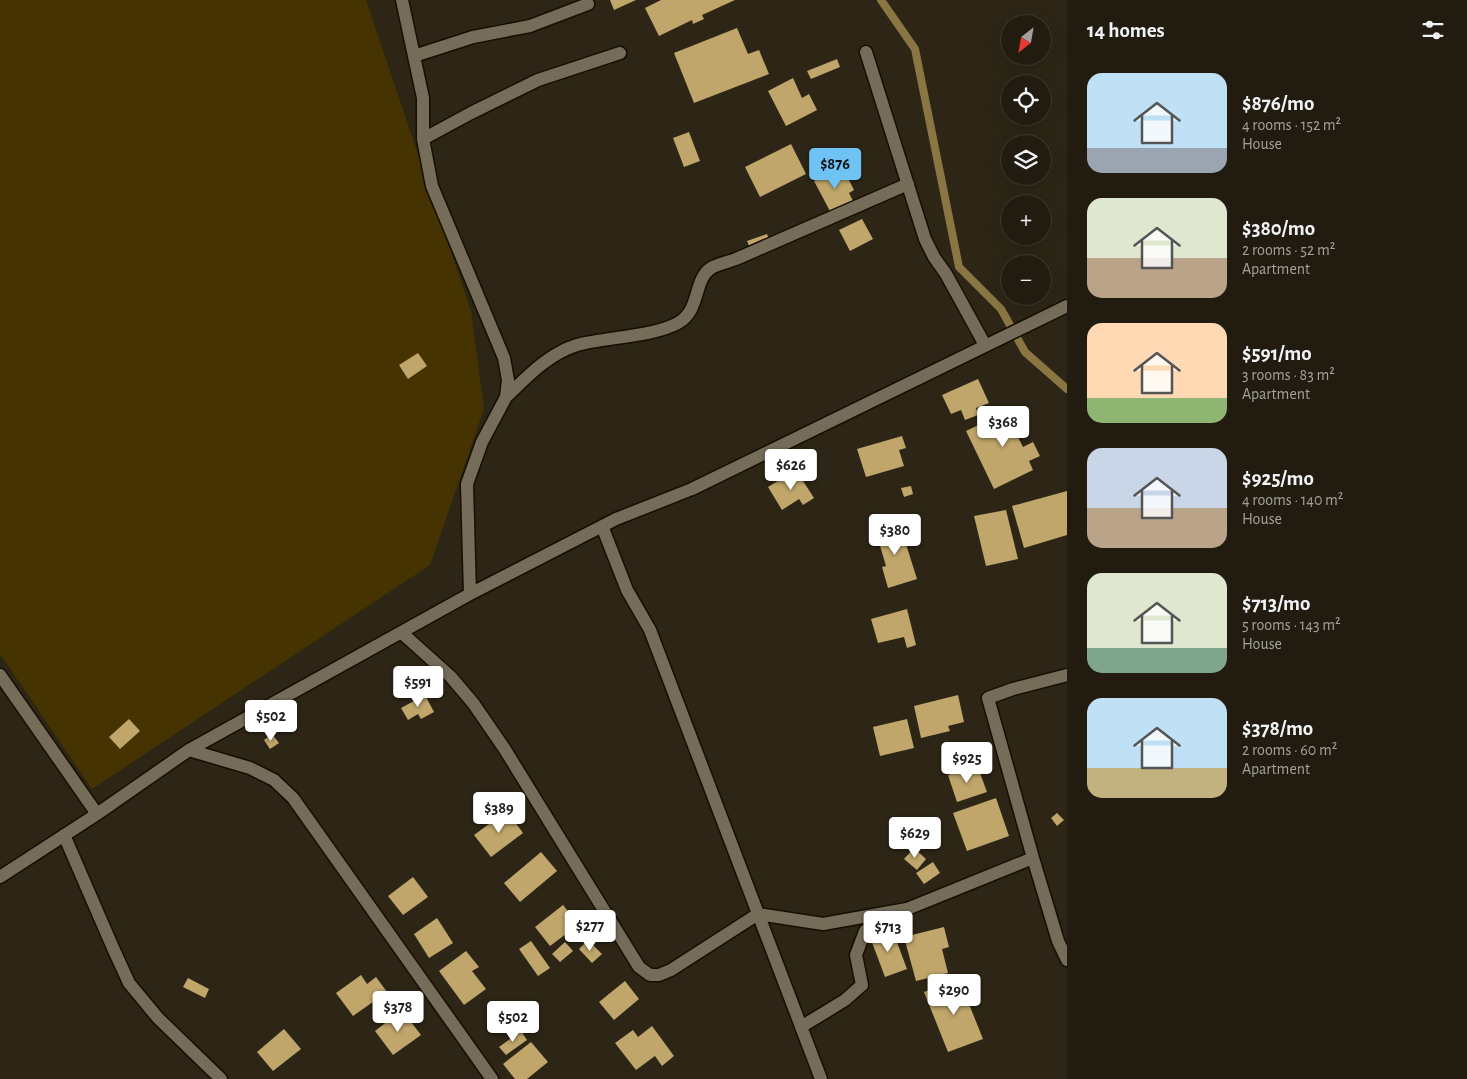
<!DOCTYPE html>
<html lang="en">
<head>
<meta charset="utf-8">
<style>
  body { margin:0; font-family:"Alegreya Sans",sans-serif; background:#2a2519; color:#f1f3f6; height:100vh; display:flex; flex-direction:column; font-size:19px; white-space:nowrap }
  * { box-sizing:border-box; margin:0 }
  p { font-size:16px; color:#a2a19f }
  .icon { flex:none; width:28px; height:28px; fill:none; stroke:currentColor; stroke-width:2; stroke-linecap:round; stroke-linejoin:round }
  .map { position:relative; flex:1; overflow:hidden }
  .panel { display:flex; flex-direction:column; background:#221c10; width:400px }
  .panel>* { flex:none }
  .needle { width:32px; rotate:211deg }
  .buttons { position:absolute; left:1001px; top:15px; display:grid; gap:10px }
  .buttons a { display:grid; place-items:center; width:50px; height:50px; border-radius:50%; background:#221c10; box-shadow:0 5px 20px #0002,0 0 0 1px #3f3a30; font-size:25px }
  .price { position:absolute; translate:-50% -42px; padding:0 11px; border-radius:5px; background:#fff; color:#222; font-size:16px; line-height:32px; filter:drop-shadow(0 1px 2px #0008) }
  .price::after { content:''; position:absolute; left:50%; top:30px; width:15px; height:11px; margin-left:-8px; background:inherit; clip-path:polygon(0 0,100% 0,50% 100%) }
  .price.current { background:#6fc2f4; color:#111 }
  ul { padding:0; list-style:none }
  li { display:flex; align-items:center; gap:15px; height:125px; padding:0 20px }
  li span { display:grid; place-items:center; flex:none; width:140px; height:100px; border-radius:15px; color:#555 }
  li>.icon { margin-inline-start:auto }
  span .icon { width:60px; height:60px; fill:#fffc; stroke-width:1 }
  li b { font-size:21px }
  h2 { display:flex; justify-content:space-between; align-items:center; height:60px; padding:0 20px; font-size:21px }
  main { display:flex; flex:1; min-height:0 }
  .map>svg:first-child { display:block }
  .green { fill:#453301 }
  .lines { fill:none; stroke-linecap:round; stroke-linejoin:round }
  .stream { stroke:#897643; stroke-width:8 }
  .building { fill:#c0a66a }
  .minor-casing { stroke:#160f02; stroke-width:15 }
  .minor { stroke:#756d5a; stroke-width:12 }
</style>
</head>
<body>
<main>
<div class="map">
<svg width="1067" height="1079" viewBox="0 0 1067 1079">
  <rect width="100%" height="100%" fill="#2d2616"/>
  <path class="green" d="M 0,0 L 366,0 L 471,311 L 484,409 L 430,565 L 92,789 L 0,654 Z"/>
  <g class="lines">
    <path class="stream" d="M 881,0 L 915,49 L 959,267 L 1001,309 L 1025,352 L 1067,389"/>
  </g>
  <path class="building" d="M 610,0 L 636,0 L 614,10 Z
    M 661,0 L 735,0 L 702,15 L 704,19 L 693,24 L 692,20 L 659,36 L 645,8 Z
    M 737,28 L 748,54 L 759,50 L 769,74 L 694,103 L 674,53 Z
    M 837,59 L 840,67 L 811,79 L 807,71 Z
    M 793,78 L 802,98 L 809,94 L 817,110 L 786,126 L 768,91 Z
    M 689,132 L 700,161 L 684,167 L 673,138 Z
    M 791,144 L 806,174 L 760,197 L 745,167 Z
    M 837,169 L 842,179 L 847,176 L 854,190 L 849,193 L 853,201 L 831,213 L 814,181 Z
    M 862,219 L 873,239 L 850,251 L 839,230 Z
    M 767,234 L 769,239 L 749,246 L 747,241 Z
    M 418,353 L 427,366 L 408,379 L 399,365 Z
    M 978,379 L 989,403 L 976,408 L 978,415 L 965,420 L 961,410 L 951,414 L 942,395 Z
    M 1016,407 L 1027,428 L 1016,433 L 1023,447 L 1033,442 L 1040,456 L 1029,461 L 1033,470 L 994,489 L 966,431 Z
    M 902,436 L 906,448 L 899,450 L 904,466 L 866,477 L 857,449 Z
    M 796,470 L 814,498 L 803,505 L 799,499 L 782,510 L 768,487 Z
    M 911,486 L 913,494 L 904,497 L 901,488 Z
    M 1067,491 L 1067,535 L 1024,548 L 1012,506 Z
    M 1006,510 L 1018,559 L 986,566 L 974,516 Z
    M 899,522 L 917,579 L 888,588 L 882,567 L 886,566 L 875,529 Z
    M 907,609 L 916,645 L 907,648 L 904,637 L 878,643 L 871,619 Z
    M 425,695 L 434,712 L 421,719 L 418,714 L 408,720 L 401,708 Z
    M 958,695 L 964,722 L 948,726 L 950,731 L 921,738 L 914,706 Z
    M 129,719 L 140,731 L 120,749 L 109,737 Z
    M 907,719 L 914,748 L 880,756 L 873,727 Z
    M 272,734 L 279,743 L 270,749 L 264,740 Z
    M 977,765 L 987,792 L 957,802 L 948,775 Z
    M 996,798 L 1009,836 L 967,851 L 953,813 Z
    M 507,811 L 523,833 L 491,857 L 474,835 Z
    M 1057,813 L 1064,820 L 1057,826 L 1051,818 Z
    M 914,848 L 926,859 L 917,870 L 904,859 Z
    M 541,852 L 557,871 L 520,902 L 504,883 Z
    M 933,862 L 940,873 L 924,884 L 916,873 Z
    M 413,877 L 428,897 L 403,915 L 388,896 Z
    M 563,905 L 578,924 L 574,927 L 579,934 L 571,940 L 566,934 L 550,946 L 535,927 Z
    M 437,918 L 453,943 L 429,958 L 414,934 Z
    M 944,927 L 949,947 L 942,949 L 948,973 L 916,981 L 904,937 Z
    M 892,929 L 907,969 L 885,977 L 870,937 Z
    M 588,940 L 602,954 L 592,963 L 579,949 Z
    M 531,941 L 550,968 L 538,976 L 519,949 Z
    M 565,942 L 573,951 L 560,962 L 552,954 Z
    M 466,951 L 479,967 L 472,971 L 486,989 L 464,1005 L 439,971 Z
    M 361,975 L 367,984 L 376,977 L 387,992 L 353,1016 L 336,993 Z
    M 188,978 L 209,989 L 205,998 L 183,987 Z
    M 959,979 L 983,1039 L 948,1052 L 924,992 Z
    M 625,981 L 639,999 L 614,1020 L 599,1002 Z
    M 402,1010 L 421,1035 L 393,1055 L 375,1031 Z
    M 652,1026 L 674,1056 L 662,1066 L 655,1056 L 636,1070 L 615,1043 L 633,1030 L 638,1037 Z
    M 284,1029 L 301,1049 L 273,1071 L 257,1052 Z
    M 521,1031 L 527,1040 L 506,1055 L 499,1047 Z
    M 531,1042 L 548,1062 L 527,1079 L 515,1079 L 503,1064 Z"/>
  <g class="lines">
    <g class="minor-casing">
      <path id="minor" d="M 402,0 L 423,98 L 423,139 L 432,186 L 504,358 L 508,380 L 506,397 L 482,442 L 467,484 L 470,594
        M 866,52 L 925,239 L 934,257 L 946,274 L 985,345
        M 414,56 L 473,37 L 530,26 L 588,4
        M 423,139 L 471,113 L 538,80 L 620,53
        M 506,397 C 527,377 548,354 577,345 C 607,337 652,337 678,323 C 701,310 693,280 711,268 C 718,264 728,262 736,259 L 908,184
        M 602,526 L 627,590 L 650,630 L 821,1079
        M 402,633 L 451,677 L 473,703 L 504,748 L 639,967 L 650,975 L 659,975 L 671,970 L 758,914 L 823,924 L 907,909 L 1033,858
        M 0,675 L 97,814
        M 1067,675 L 1013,689 L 988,698 L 1033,858 L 1058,941 L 1067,960
        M 189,750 L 250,768 L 274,780 L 293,798 L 492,1079
        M 64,835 L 113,948 L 129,983 L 158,1018 L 221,1079
        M 0,877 L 97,814 L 189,750 L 470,594 L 616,519 L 692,489 L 1067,306
        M 801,1027 L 845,1000 L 862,985 L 856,955 L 865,931 L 887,915"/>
    </g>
    <use href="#minor" class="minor"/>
  </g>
</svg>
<div class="buttons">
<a><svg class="needle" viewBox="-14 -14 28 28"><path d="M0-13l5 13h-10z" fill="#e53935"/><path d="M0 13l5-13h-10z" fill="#a2a19f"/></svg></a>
<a><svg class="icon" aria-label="locate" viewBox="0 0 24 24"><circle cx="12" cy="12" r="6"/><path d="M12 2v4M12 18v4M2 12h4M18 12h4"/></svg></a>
<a><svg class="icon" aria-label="layers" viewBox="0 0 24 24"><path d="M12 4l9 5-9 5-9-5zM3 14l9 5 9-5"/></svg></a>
<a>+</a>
<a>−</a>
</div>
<b class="price current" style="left:835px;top:190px">$876</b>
<b class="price" style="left:1003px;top:448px">$368</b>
<b class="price" style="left:791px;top:491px">$626</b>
<b class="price" style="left:895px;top:556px">$380</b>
<b class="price" style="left:418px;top:708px">$591</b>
<b class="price" style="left:271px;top:742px">$502</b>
<b class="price" style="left:967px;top:784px">$925</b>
<b class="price" style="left:499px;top:834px">$389</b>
<b class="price" style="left:915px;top:859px">$629</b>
<b class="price" style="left:590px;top:952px">$277</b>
<b class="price" style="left:888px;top:953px">$713</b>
<b class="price" style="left:954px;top:1016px">$290</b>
<b class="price" style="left:398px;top:1033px">$378</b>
<b class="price" style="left:513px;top:1043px">$502</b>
</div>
<section class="panel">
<h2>14 homes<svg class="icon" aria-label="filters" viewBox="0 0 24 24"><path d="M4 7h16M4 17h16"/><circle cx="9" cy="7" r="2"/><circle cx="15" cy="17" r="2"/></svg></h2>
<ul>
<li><span style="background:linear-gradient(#bfe0f5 75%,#9aa5b1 0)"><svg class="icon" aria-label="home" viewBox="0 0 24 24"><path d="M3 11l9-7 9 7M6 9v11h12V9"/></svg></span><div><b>$876/mo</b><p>4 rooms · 152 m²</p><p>House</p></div></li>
<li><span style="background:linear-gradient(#dfe7d0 60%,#b9a48a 0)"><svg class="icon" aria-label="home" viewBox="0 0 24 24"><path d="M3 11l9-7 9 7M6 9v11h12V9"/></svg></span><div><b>$380/mo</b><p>2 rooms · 52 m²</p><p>Apartment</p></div></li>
<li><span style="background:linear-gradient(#ffd9b3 75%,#8fb573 0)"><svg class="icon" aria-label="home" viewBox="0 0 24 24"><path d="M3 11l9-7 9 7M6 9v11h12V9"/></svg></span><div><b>$591/mo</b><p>3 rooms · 83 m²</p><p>Apartment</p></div></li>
<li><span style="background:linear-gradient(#c9d6e8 60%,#b9a48a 0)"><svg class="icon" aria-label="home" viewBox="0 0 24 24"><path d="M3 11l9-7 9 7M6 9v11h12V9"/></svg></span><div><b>$925/mo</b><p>4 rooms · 140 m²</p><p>House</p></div></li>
<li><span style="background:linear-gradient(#dfe7d0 75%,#7fa58c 0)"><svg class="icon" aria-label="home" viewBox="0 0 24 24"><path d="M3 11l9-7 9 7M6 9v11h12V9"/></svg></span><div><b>$713/mo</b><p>5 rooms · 143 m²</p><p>House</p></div></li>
<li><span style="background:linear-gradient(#bfe0f5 70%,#c2b280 0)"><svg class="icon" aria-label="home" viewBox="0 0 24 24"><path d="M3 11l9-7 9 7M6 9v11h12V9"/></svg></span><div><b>$378/mo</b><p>2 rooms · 60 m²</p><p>Apartment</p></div></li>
</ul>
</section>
</main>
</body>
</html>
